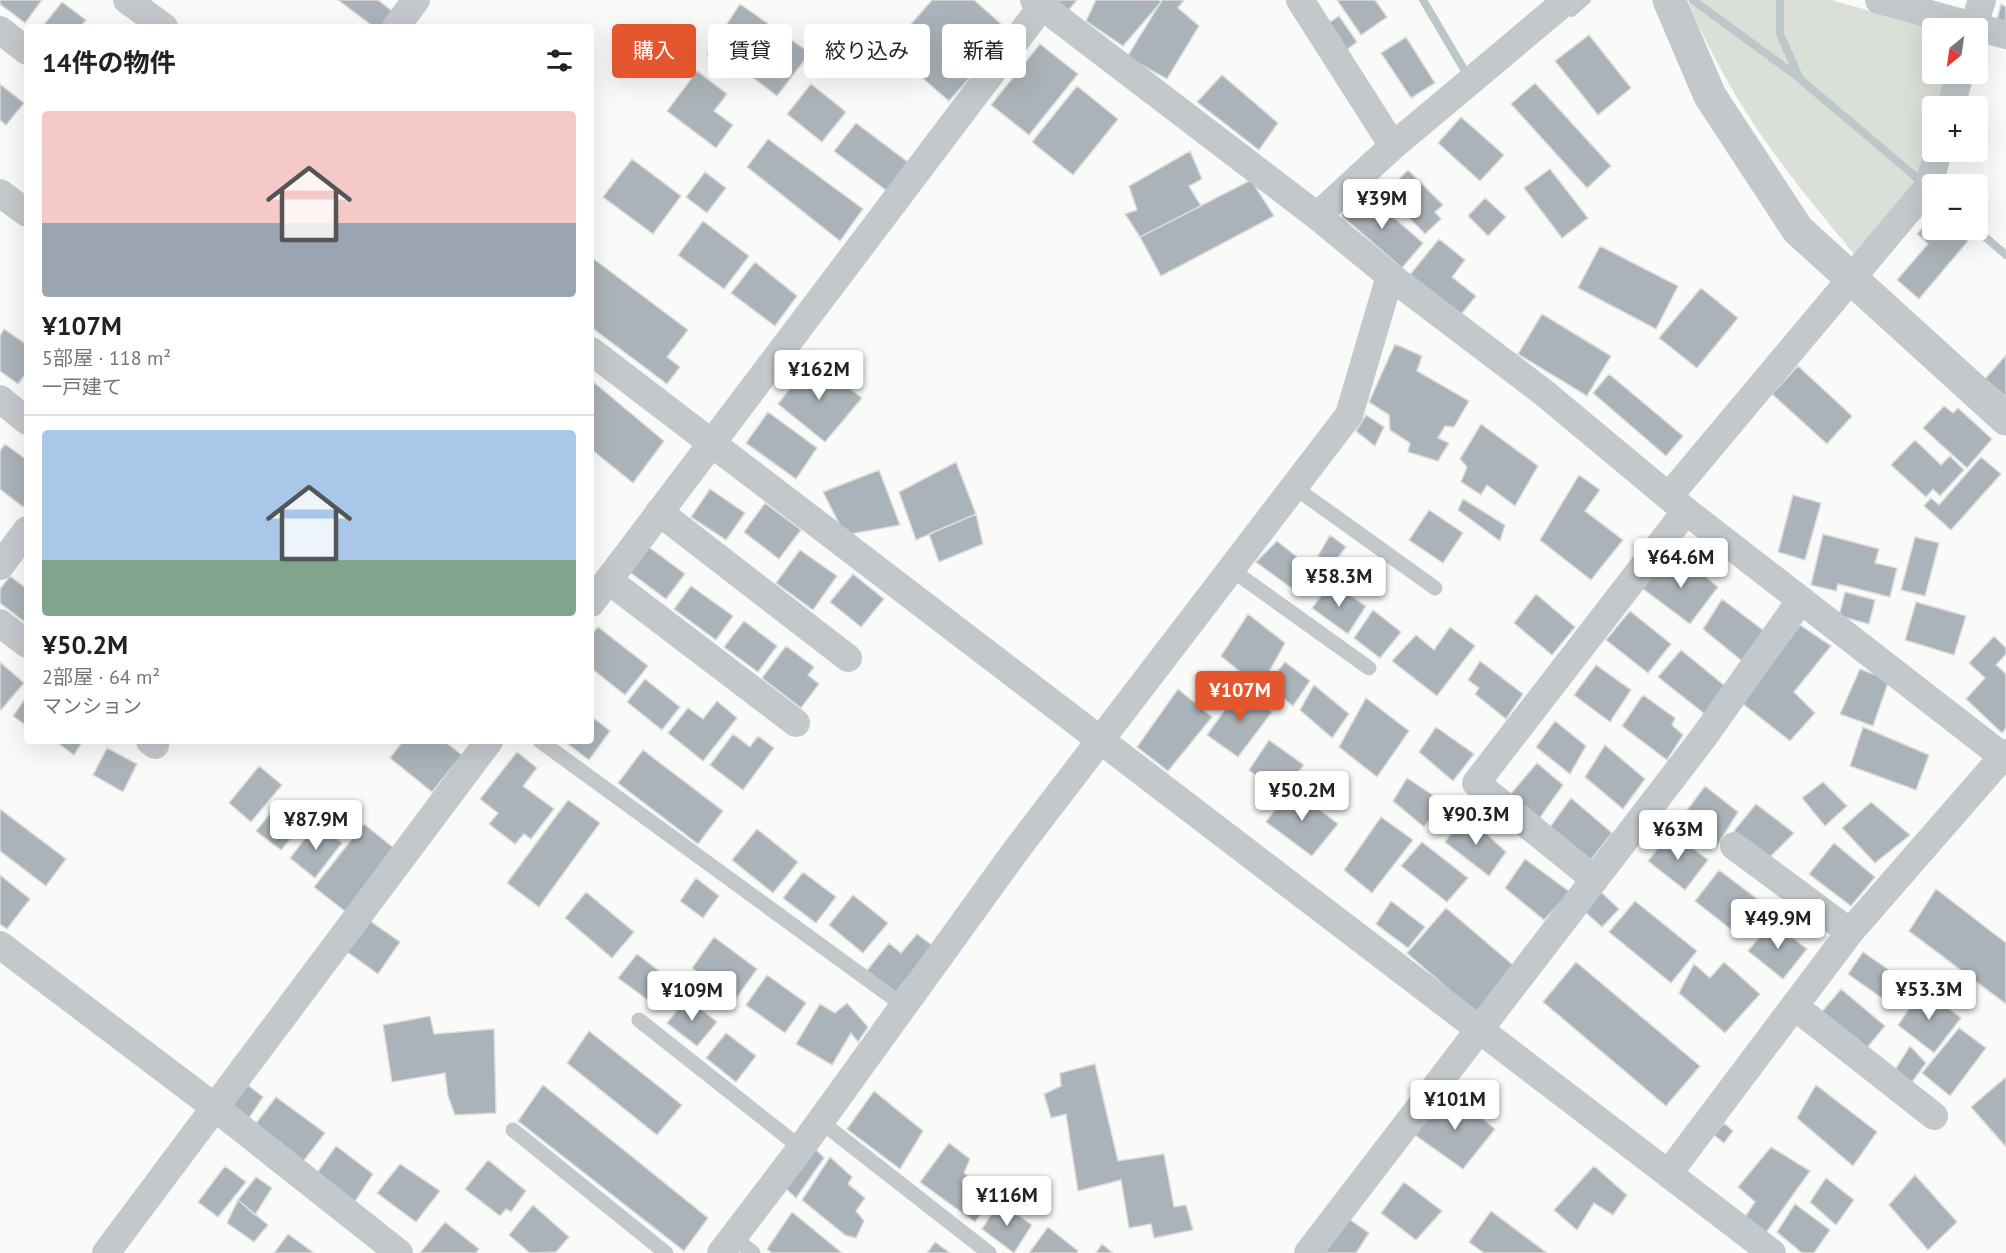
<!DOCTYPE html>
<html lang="ja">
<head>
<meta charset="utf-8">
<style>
  body { margin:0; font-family:"PT Sans","Noto Sans JP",sans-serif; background:#f2f2f2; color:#222; height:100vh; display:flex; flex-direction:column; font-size:22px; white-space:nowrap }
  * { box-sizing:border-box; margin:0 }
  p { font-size:20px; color:#767676 }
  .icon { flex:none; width:33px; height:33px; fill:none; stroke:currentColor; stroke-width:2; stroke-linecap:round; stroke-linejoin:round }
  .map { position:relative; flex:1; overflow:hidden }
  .details { position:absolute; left:24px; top:24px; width:570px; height:720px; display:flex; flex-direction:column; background:#fff; border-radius:6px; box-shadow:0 6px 24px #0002 }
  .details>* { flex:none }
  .banner { position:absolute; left:612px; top:24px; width:570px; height:54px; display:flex; gap:12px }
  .needle { width:39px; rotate:209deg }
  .buttons { position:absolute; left:1922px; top:18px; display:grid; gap:12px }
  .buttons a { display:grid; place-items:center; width:66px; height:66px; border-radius:6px; background:#fff; box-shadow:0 6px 24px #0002; font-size:30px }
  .price { position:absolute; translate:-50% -51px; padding:0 14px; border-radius:6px; background:#fff; color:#222; font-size:20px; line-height:39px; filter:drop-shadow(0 2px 3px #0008) }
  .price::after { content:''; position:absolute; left:50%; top:36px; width:18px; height:14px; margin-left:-9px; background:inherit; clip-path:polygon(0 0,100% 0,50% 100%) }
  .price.selected { background:#e4572e; color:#fff }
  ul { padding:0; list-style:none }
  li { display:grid; align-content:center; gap:12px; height:318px; padding:0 18px }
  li+li { border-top:2px solid #e0e0e0 }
  li span { display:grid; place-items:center; height:186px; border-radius:6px; color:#555 }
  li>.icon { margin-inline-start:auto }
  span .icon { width:108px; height:108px; fill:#fffc; stroke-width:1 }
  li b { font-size:26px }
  h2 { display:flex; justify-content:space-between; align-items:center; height:72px; padding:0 18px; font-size:26px }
  .tag { padding:0 21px; border-radius:6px; background:#fff; box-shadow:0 6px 24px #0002; font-size:21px; line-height:54px }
  .tag.selected { background:#e4572e; color:#fff }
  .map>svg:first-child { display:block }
  .green { fill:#dadfd7 }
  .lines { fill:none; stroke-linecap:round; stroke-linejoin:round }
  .stream { stroke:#bbc7cb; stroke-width:8 }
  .building { fill:#aab3b9; stroke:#dcdcda; stroke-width:1.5 }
  .service { stroke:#c3c8cc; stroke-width:15 }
  .minor { stroke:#c3c8cc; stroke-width:28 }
  .tertiary { stroke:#c3c8cc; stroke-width:33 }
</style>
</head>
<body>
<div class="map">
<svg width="2006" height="1253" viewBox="0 0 2006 1253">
  <rect width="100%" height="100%" fill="#fafaf8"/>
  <path class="green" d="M 1688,0 L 1831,0 L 1932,28 L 1932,74 L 1953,74 L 1943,106 L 1932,106 L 1932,145 L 1921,181 L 1856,256 C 1803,193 1752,131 1715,58 C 1705,39 1695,21 1688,0 Z"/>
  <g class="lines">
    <path class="stream" d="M 1423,0 L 1468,76
      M 1693,0 L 1798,77
      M 1780,0 L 1780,34 L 1800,79 L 1923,183
      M 1572,13 L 1587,0
      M 1977,230 L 2006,255"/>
  </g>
  <path class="building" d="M 0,0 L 42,0 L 25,23 L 0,4 Z
    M 338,0 L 378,0 L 397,15 L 385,27 L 374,27 Z
    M 932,0 L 974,0 L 1010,32 L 949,101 L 919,75 L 927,65 L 898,39 Z
    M 1049,0 L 1077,0 L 1067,12 Z
    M 1096,0 L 1159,0 L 1161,2 L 1123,46 L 1086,21 Z
    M 1162,0 L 1184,0 L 1178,8 L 1199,26 L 1167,79 L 1127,57 Z
    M 1337,0 L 1375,0 L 1387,17 L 1361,35 Z
    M 62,2 L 86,20 L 80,27 L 42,27 Z
    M 740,4 L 810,53 L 777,96 L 739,67 L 732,73 L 707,54 Z
    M 2001,4 L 2006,7 L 2006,27 L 1996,25 Z
    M 1339,16 L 1357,42 L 1345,51 L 1327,24 Z
    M 1589,35 L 1631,88 L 1598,115 L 1555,61 Z
    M 844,37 L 863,54 L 844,75 L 825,58 Z
    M 1406,37 L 1435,83 L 1411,98 L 1381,53 Z
    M 1040,44 L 1078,74 L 1029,135 L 991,105 Z
    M 697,71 L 727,94 L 714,111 L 733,125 L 716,148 L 667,111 Z
    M 1222,75 L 1278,123 L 1259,150 L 1197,102 Z
    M 1535,83 L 1611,166 L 1587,188 L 1511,104 Z
    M 0,84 L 24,103 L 6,125 L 0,120 Z
    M 811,84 L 846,112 L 822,142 L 787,114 Z
    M 1077,86 L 1118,119 L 1073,175 L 1032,142 Z
    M 1461,117 L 1504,155 L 1480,181 L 1438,143 Z
    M 856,123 L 909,163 L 887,191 L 834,151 Z
    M 768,139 L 863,209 L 840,241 L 747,167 Z
    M 1190,151 L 1202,179 L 1189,186 L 1201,206 L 1140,237 L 1125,214 L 1137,210 L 1129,186 Z
    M 632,159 L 681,196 L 653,234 L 603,197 Z
    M 1550,169 L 1588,218 L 1562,238 L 1524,188 Z
    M 1408,170 L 1443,205 L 1435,212 L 1441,219 L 1425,234 L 1385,193 Z
    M 705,172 L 726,188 L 707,213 L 686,197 Z
    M 1251,180 L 1274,216 L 1161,276 L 1140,237 Z
    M 1363,191 L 1423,243 L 1402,268 L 1342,216 Z
    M 1485,198 L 1506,217 L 1488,236 L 1468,216 Z
    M 1932,217 L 1932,230 L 1954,230 L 1968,241 L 1919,299 L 1897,280 L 1928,244 L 1917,234 Z
    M 703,221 L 749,256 L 724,289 L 678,255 Z
    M 1439,239 L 1465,260 L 1452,277 L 1476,296 L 1459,317 L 1409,276 Z
    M 1600,246 L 1678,286 L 1656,329 L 1578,288 Z
    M 591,257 L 688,330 L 667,357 L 680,367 L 667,384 L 591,327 Z
    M 755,262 L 797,296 L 775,326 L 731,293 Z
    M 1701,288 L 1738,318 L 1697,368 L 1659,338 Z
    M 1542,314 L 1611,356 L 1587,396 L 1518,354 Z
    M 4,329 L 27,345 L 27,372 L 18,384 L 0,371 L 0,336 Z
    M 1395,344 L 1422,356 L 1417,371 L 1469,401 L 1454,427 L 1445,426 L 1438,438 L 1449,443 L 1438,461 L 1408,452 L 1410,443 L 1390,430 L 1389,415 L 1369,402 Z
    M 2006,355 L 2006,397 L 1985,379 Z
    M 812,360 L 862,398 L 825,442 L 778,404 Z
    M 1798,366 L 1852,416 L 1827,444 L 1772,394 Z
    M 1609,374 L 1683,436 L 1666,456 L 1593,393 Z
    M 591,380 L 664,441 L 633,483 L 591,449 Z
    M 1944,406 L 1953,413 L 1958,408 L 1992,439 L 1967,468 L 1923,428 Z
    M 768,412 L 817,448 L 796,479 L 746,443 Z
    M 1366,415 L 1384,427 L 1375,446 L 1356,431 Z
    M 1481,424 L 1538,466 L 1515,506 L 1487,485 L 1481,495 L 1461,482 L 1467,467 L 1460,459 Z
    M 1915,440 L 1941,465 L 1950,456 L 1964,470 L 1940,496 L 1933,489 L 1926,497 L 1891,465 Z
    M 5,444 L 27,460 L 27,502 L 23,507 L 0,489 L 0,451 Z
    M 1981,457 L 2001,474 L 1951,530 L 1924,506 L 1931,498 L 1939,505 Z
    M 956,462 L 976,514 L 916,540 L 899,492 Z
    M 879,470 L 900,525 L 845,535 L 823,492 Z
    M 1579,475 L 1600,490 L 1585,511 L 1623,540 L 1591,580 L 1540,540 Z
    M 710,489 L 745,513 L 726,540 L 691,517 Z
    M 1793,495 L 1821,503 L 1805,560 L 1778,552 Z
    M 1463,499 L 1505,525 L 1500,541 L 1458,510 Z
    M 765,503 L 801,530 L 779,559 L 744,532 Z
    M 1429,510 L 1463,533 L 1443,563 L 1409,540 Z
    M 976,514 L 983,544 L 939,562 L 929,534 Z
    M 1823,534 L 1879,549 L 1875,563 L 1897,568 L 1890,597 L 1838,584 L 1836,591 L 1811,585 Z
    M 1330,535 L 1346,547 L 1331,566 L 1318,556 Z
    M 1915,537 L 1939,543 L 1925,596 L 1901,590 Z
    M 1277,541 L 1317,573 L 1302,596 L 1256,562 Z
    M 646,545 L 685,574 L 666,599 L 627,570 Z
    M 800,550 L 837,576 L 813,610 L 776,583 Z
    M 1664,560 L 1676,571 L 1686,560 L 1718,587 L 1690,624 L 1642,588 Z
    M 853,574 L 884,599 L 861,627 L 830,602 Z
    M 10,576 L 27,589 L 26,623 L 0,603 L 0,589 Z
    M 1331,583 L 1366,606 L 1348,634 L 1312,608 Z
    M 691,586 L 733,616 L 716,640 L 674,609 Z
    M 1845,592 L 1875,600 L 1869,624 L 1839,616 Z
    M 1536,594 L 1575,627 L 1552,655 L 1514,623 Z
    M 1722,599 L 1764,631 L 1742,661 L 1703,629 Z
    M 1916,602 L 1966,616 L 1954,655 L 1905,640 Z
    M 1373,610 L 1401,632 L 1380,658 L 1354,638 Z
    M 1630,611 L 1671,644 L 1648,673 L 1606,640 Z
    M 1248,614 L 1285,643 L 1260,688 L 1221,656 Z
    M 744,621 L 777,646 L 758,672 L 724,647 Z
    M 1800,625 L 1831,646 L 1794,692 L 1815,713 L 1790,741 L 1742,703 Z
    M 598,627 L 648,666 L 625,695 L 591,668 L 591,635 Z
    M 1450,627 L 1475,646 L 1437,696 L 1392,661 L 1416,635 L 1434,650 Z
    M 1994,636 L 2006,648 L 2006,654 L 1996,665 L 2006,674 L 2006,728 L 2002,733 L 1966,699 L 1985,678 L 1969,663 Z
    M 786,646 L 814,667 L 808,675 L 819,684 L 801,708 L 762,678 Z
    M 1681,650 L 1725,686 L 1706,715 L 1658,677 Z
    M 1480,661 L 1523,694 L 1506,719 L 1475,694 L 1479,688 L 1468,680 Z
    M 0,662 L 24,683 L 1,710 L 0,710 Z
    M 1285,662 L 1310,681 L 1293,706 L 1267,684 Z
    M 1596,665 L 1631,690 L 1610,722 L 1574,695 Z
    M 1860,669 L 1889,680 L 1873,726 L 1840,714 Z
    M 645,679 L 680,707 L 662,730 L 627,702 Z
    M 1314,685 L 1349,714 L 1332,738 L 1300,710 Z
    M 1241,687 L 1272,712 L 1238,757 L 1207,735 Z
    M 1178,689 L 1212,717 L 1168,771 L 1137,747 Z
    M 1643,695 L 1675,718 L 1672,725 L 1683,735 L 1667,760 L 1622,726 Z
    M 27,696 L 27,726 L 13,716 Z
    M 1366,698 L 1409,731 L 1377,777 L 1339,747 Z
    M 717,701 L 737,718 L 703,761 L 668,733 L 688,708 L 703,719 Z
    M 591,716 L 610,731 L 589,760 L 564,741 L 591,741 Z
    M 1555,721 L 1586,746 L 1570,774 L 1536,747 Z
    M 1436,727 L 1474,754 L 1453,781 L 1419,752 Z
    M 1863,727 L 1929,755 L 1916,790 L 1850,766 Z
    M 733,734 L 750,747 L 758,736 L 774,748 L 743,790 L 710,765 Z
    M 1269,740 L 1304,765 L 1280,794 L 1249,770 Z
    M 55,741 L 83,741 L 74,755 Z
    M 403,741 L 444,741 L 462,755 L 432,792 L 390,758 Z
    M 1605,745 L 1645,779 L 1623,809 L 1585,777 Z
    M 107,748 L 137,764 L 123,792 L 93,775 Z
    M 643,750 L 723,811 L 698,844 L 618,783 Z
    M 517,752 L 537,768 L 523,786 L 554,809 L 531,839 L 524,834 L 515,844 L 489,824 L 498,813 L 480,799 Z
    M 1537,763 L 1563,785 L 1539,819 L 1509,796 Z
    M 259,766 L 282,785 L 251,822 L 229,803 Z
    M 1407,778 L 1443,802 L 1424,827 L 1393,801 Z
    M 1823,782 L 1847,806 L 1825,826 L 1802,798 Z
    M 1705,786 L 1738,812 L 1717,846 L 1682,817 Z
    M 1291,788 L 1338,824 L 1312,856 L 1266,822 Z
    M 1571,798 L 1612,833 L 1590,861 L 1550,827 Z
    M 568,800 L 600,823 L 539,907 L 507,883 Z
    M 1871,802 L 1910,835 L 1875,863 L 1842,828 Z
    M 1756,804 L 1794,833 L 1769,858 L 1734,831 Z
    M 277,805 L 302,825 L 281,850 L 256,831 Z
    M 0,809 L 66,859 L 46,886 L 0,851 Z
    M 1465,814 L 1506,852 L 1489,876 L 1445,842 Z
    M 1381,817 L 1413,840 L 1372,893 L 1344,870 Z
    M 317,823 L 342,843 L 315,878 L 290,858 Z
    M 364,824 L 395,849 L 346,912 L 314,887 Z
    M 757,829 L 798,862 L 773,893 L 732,860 Z
    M 1671,832 L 1708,860 L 1685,890 L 1648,861 Z
    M 1422,842 L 1468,878 L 1447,902 L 1401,866 Z
    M 1834,843 L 1875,877 L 1851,906 L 1809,874 Z
    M 1525,859 L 1570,892 L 1544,920 L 1505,888 Z
    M 1719,870 L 1761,902 L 1737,934 L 1695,901 Z
    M 803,872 L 836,897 L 816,923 L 783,898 Z
    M 0,875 L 30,899 L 7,929 L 0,924 Z
    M 696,878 L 719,896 L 703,918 L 680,901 Z
    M 1936,889 L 2006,943 L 2006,1004 L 1909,931 Z
    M 586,892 L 634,932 L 612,958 L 565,918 Z
    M 1601,892 L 1619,909 L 1602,927 L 1584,911 Z
    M 853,895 L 888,923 L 863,953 L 829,925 Z
    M 1391,901 L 1425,927 L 1408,948 L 1376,924 Z
    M 1635,901 L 1697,951 L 1671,983 L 1609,932 Z
    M 1446,908 L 1513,965 L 1476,1013 L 1407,953 Z
    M 370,921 L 400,942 L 378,974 L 346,951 Z
    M 1772,922 L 1807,949 L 1783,979 L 1748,951 Z
    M 917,934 L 933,946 L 893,996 L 864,974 L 889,943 L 901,953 Z
    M 714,937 L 757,969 L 735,1000 L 692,968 Z
    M 1863,952 L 1912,986 L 1896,1008 L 1848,974 Z
    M 637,954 L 673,982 L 655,1005 L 618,978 Z
    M 1576,962 L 1700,1066 L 1666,1106 L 1543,1002 Z
    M 1724,962 L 1760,994 L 1725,1033 L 1679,993 L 1694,964 L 1710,978 Z
    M 767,975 L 806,1003 L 785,1033 L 746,1005 Z
    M 1841,989 L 1885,1026 L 1865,1050 L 1821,1013 Z
    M 1923,989 L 1961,1018 L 1934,1053 L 1898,1025 Z
    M 687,998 L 717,1022 L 697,1046 L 667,1023 Z
    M 847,1003 L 868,1027 L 858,1042 L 851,1033 L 832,1065 L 796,1044 L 820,1004 L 835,1013 Z
    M 430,1016 L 434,1034 L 494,1029 L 496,1113 L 455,1115 L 448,1096 L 445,1073 L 392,1082 L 383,1025 Z
    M 1959,1028 L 1986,1048 L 1950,1096 L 1922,1073 Z
    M 589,1031 L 682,1105 L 657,1135 L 567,1063 Z
    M 726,1033 L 756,1056 L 736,1082 L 706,1058 Z
    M 1910,1046 L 1926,1063 L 1909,1086 L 1893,1073 Z
    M 1095,1064 L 1118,1161 L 1164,1154 L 1174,1207 L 1186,1205 L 1193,1230 L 1154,1238 L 1151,1224 L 1129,1228 L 1121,1180 L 1078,1191 L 1066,1114 L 1051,1118 L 1044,1094 L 1061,1086 L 1060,1073 Z
    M 2005,1078 L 2006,1080 L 2006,1147 L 1971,1107 Z
    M 244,1082 L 263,1097 L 245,1124 L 225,1107 Z
    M 543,1085 L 708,1218 L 684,1251 L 518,1121 Z
    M 1816,1085 L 1877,1132 L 1853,1166 L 1797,1118 Z
    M 874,1091 L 923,1131 L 900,1169 L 847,1129 Z
    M 1448,1091 L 1495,1129 L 1463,1169 L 1415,1135 Z
    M 276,1097 L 325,1133 L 302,1163 L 254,1126 Z
    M 1724,1123 L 1733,1131 L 1724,1143 L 1714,1135 Z
    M 949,1143 L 970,1159 L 964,1173 L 994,1196 L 975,1222 L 920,1182 Z
    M 811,1144 L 824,1158 L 796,1198 L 781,1184 Z
    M 336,1146 L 373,1174 L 354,1203 L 317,1173 Z
    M 1771,1147 L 1810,1171 L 1765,1234 L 1745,1217 L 1755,1202 L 1738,1187 Z
    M 830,1157 L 852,1177 L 848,1184 L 865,1198 L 856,1211 L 864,1221 L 856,1238 L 845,1235 L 802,1200 Z
    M 488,1160 L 526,1191 L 511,1212 L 506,1209 L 500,1216 L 465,1189 Z
    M 400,1164 L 440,1191 L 416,1222 L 377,1193 Z
    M 225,1166 L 246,1182 L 218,1217 L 198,1202 Z
    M 1594,1166 L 1627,1195 L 1613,1215 L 1594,1203 L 1577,1230 L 1554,1210 Z
    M 1915,1175 L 1957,1222 L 1928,1250 L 1889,1205 Z
    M 256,1177 L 272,1188 L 255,1215 L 238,1200 Z
    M 1826,1178 L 1854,1200 L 1836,1225 L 1810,1202 Z
    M 1404,1182 L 1442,1211 L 1416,1240 L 1381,1213 Z
    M 238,1200 L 268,1225 L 254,1242 L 227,1223 Z
    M 999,1202 L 1032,1225 L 1014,1253 L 982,1229 Z
    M 1795,1204 L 1830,1230 L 1814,1253 L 1802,1253 L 1777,1232 Z
    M 533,1205 L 569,1237 L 556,1252 L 530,1253 L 509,1235 Z
    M 1491,1211 L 1547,1253 L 1484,1253 L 1469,1242 Z
    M 792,1212 L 842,1253 L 772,1253 L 767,1249 Z
    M 1346,1217 L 1369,1233 L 1356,1253 L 1323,1253 Z
    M 445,1222 L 479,1249 L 476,1253 L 420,1253 Z
    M 1048,1227 L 1078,1251 L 1077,1253 L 1029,1253 Z
    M 288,1234 L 314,1253 L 274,1253 Z
    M 935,1242 L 950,1253 L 927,1253 Z
    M 1102,1244 L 1113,1253 L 1096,1253 Z"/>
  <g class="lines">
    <path class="service" d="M 1294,487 L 1435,588
      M 1232,570 L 1369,668
      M 540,741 L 904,1006
      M 639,1020 L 801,1148
      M 820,1121 L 989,1253
      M 513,1130 L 666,1253
      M 734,1238 L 753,1253"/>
    <path class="minor" d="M 127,0 L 164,27
      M 1034,0 L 1317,216 L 1390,276 L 1543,392 L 1686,511 L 2006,759
      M 1300,0 L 1393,146
      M 1879,0 L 2006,35
      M 396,27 L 416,0
      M 1973,28 L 1982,0
      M 0,30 L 27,51
      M 1951,106 L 1960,74
      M 0,193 L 27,213
      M 1317,216 L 1393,146 L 1567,0
      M 591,351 L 1772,1253
      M 0,399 L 27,421
      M 1669,496 L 1928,187 L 1938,152
      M 659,512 L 848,658
      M 0,566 L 27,530
      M 608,580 L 796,723
      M 591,603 L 1042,6
      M 0,623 L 27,644
      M 150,741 L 155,745
      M 1734,846 L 1850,932
      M 1593,878 L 1476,783 L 1686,511
      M 0,945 L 217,1109 L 399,1253
      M 1794,1006 L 1934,1116
      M 1668,1174 L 1850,932 L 2006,753
      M 106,1253 L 489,741
      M 721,1253 L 801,1148 L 1017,849 L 1349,415 L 1390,276
      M 1308,1253 L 1703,738 L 1800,601"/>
    <path class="tertiary" d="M 1669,0 L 1710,96 L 1798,230 L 2006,419"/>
  </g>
</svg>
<div class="buttons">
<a><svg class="needle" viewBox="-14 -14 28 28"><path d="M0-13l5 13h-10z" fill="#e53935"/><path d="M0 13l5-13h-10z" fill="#767676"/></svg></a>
<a>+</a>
<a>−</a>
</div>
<b class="price" style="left:1382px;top:230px">¥39M</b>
<b class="price" style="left:819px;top:401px">¥162M</b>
<b class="price" style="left:1681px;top:589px">¥64.6M</b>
<b class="price" style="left:1339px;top:608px">¥58.3M</b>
<b class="price selected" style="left:1240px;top:722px">¥107M</b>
<b class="price" style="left:1302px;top:822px">¥50.2M</b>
<b class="price" style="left:1476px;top:846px">¥90.3M</b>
<b class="price" style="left:316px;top:851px">¥87.9M</b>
<b class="price" style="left:1678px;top:861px">¥63M</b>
<b class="price" style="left:1778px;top:950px">¥49.9M</b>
<b class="price" style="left:1929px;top:1021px">¥53.3M</b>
<b class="price" style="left:692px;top:1022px">¥109M</b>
<b class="price" style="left:1455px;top:1131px">¥101M</b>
<b class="price" style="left:1007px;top:1227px">¥116M</b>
<div class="banner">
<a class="tag selected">購入</a>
<a class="tag">賃貸</a>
<a class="tag">絞り込み</a>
<a class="tag">新着</a>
</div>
<section class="details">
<h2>14件の物件<svg class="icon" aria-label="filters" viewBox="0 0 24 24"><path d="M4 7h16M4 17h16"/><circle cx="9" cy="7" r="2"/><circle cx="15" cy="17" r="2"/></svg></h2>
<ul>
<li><span style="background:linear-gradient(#f6c9c9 60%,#9aa5b1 0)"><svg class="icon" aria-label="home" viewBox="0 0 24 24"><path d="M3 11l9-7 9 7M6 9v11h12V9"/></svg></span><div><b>¥107M</b><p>5部屋 · 118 m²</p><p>一戸建て</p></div></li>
<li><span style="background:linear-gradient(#a9c7e8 70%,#7fa58c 0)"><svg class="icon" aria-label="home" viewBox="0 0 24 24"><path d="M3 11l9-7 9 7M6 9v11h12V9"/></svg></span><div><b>¥50.2M</b><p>2部屋 · 64 m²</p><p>マンション</p></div></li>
</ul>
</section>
</div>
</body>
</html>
